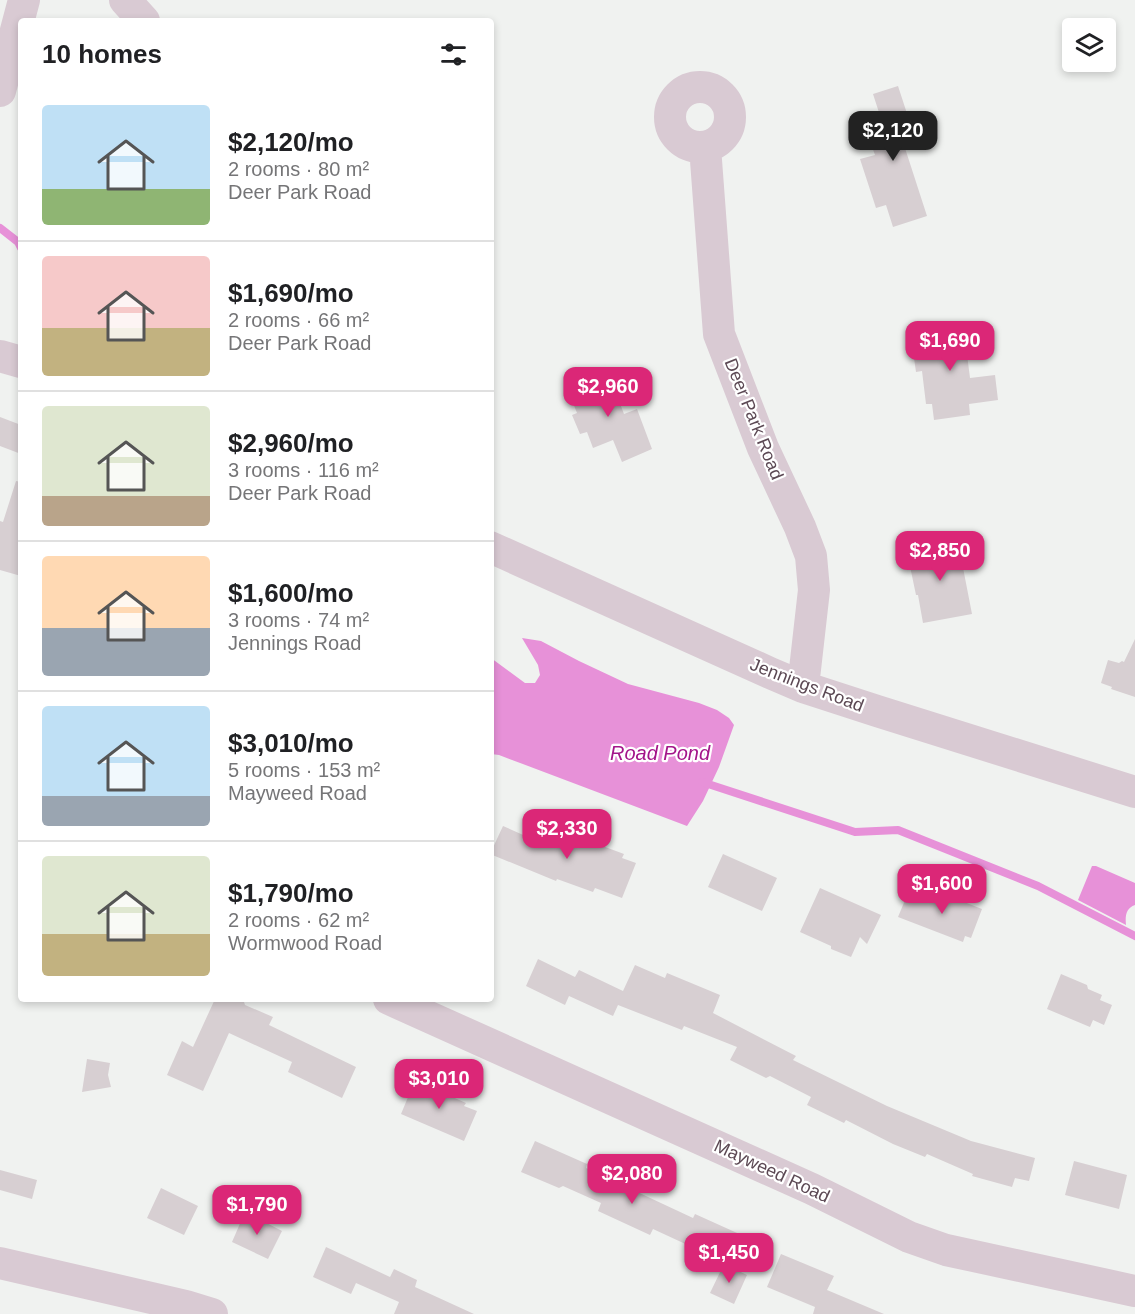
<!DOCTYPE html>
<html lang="en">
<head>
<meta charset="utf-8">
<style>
  body { margin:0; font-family:Helvetica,sans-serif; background:#f6f6f6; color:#202124; height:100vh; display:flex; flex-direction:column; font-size:22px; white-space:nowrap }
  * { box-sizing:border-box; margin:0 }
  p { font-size:20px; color:#757577 }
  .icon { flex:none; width:33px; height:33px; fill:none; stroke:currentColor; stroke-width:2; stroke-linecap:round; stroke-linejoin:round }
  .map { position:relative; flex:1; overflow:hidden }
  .sheet { position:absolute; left:18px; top:18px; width:476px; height:984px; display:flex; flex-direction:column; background:#fff; border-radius:6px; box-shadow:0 3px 9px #0003 }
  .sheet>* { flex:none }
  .tools { position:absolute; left:1062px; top:18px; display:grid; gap:12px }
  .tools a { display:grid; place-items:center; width:54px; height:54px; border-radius:6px; background:#fff; box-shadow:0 3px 9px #0003; font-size:30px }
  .price { position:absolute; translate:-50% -51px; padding:0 14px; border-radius:12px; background:#db2777; color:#fff; font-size:20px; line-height:39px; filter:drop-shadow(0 2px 3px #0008) }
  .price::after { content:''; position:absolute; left:50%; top:36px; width:18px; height:14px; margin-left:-9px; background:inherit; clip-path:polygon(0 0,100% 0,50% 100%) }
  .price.selected { background:#222; color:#fff }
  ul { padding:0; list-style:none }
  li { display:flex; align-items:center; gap:18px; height:150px; padding:0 24px }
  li+li { border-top:2px solid #e0e0e0 }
  li span { display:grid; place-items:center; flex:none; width:168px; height:120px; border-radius:6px; color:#555 }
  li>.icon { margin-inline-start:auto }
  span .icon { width:72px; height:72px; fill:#fffc; stroke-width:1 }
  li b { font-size:26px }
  h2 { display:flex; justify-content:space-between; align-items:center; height:72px; padding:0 24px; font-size:26px }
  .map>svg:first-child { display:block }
  .water { fill:#e791d8 }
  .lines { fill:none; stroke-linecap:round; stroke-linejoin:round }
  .stream { stroke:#e791d8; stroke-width:8 }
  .building { fill:#d7cfd2 }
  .minor { stroke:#d9cad3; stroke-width:32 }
  .labels { text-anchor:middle; stroke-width:4.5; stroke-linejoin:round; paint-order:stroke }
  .street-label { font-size:18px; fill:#5c4954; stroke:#fff }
  .water-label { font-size:20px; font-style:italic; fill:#a3158a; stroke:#fff }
</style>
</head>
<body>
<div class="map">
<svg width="1135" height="1314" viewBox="0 0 1135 1314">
  <rect width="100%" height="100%" fill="#f0f2f0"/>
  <path class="water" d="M 522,638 L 541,641 L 579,661 L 628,684 L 699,703 L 717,710 L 729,718 L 734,725 L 719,767 L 703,801 L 687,826 L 499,755 L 491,754 L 491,658 L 525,683 L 535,683 L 540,675 L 538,665 Z
    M 1092,866 L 1096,866 L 1135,883 L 1135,905 C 1126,908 1125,916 1126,925 L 1078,900 Z"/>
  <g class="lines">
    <path class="stream" d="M 0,228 L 18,242 L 21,248
      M 702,782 L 855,832 L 898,830 L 1038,886 L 1135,936"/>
  </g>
  <path class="building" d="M 898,86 L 916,141 L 904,145 L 927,216 L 893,227 L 886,205 L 876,208 L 860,159 L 875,155 L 867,133 L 884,128 L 873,94 Z
    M 963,323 L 970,378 L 995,375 L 998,400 L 969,404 L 970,415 L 934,420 L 932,404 L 926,404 L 922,371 L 916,372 L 912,344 L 919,343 L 917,329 Z
    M 608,372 L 624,414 L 637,409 L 652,449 L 622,462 L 613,440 L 593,448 L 587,432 L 580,434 L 572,415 L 577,413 L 567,388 Z
    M 0,417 L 21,425 L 21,454 L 0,446 Z
    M 16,481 L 21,482 L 21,576 L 0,570 L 0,521 L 3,522 Z
    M 958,542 L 972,614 L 923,623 L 918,595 L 916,595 L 907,552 Z
    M 1135,639 L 1135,697 L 1111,689 L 1112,687 L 1101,683 L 1108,660 L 1119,663 L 1122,661 L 1124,662 Z
    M 546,825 L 624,854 L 622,858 L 636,863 L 622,898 L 595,888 L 593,892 L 557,879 L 556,881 L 490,854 L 503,826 L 539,842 Z
    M 723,854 L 777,878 L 762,911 L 708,887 Z
    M 820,888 L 881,915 L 867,944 L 860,937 L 851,957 L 831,949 L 831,946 L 800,932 Z
    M 930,891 L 935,893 L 936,891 L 982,909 L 971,938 L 965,936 L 963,942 L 898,917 L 908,893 L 926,900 Z
    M 538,959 L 575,977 L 579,970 L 623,991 L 635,965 L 665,978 L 667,973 L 720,995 L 713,1013 L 796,1056 L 793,1060 L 887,1106 L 971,1141 L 1035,1158 L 1029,1181 L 1015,1178 L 1012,1187 L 972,1176 L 973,1174 L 927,1154 L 925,1157 L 893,1144 L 846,1120 L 844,1123 L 807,1105 L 811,1097 L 770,1076 L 766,1078 L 730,1060 L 737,1047 L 684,1026 L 682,1030 L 618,1005 L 613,1016 L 569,996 L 565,1005 L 526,986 Z
    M 1061,974 L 1087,985 L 1088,989 L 1102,995 L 1100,1000 L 1112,1005 L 1104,1025 L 1093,1020 L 1090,1027 L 1047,1009 Z
    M 215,999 L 236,999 L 244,1002 L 245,1005 L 273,1017 L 269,1025 L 356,1067 L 342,1098 L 288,1072 L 292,1062 L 229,1033 L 203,1091 L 167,1075 L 182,1041 L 193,1047 Z
    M 87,1059 L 110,1063 L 108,1075 L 111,1087 L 82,1092 Z
    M 416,1078 L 442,1089 L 441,1092 L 466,1103 L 464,1106 L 477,1111 L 464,1141 L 401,1114 Z
    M 535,1141 L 587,1164 L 586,1168 L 693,1218 L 695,1214 L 746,1237 L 733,1266 L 653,1229 L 650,1235 L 598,1211 L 601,1203 L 563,1186 L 559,1188 L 521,1172 Z
    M 1074,1161 L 1127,1175 L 1119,1209 L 1065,1195 Z
    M 0,1170 L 37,1180 L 32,1199 L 0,1190 Z
    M 161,1188 L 198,1206 L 184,1235 L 147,1218 Z
    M 245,1212 L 282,1231 L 268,1259 L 232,1242 Z
    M 326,1247 L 390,1277 L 394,1269 L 417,1280 L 415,1287 L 474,1314 L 394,1314 L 399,1302 L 356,1283 L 351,1294 L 313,1277 Z
    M 781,1254 L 834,1276 L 827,1290 L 884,1314 L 813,1314 L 815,1307 L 767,1287 Z
    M 724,1264 L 747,1275 L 734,1304 L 710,1293 Z"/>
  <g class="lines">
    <path class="minor" d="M 125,0 L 144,21
      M670 117a30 30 0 1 1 60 0a30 30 0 1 1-60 0Z
      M 0,91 L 24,0
      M 705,147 L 719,334 L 763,448 L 800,527 L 811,556 L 814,590 L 803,687
      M 0,356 L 21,362
      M 490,547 L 770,673 L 803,687 L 877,711 L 1135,792
      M 389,999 L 812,1189 L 909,1237 L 946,1250 L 1135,1291
      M 0,1263 L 186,1306 L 212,1314"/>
  </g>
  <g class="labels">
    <g class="street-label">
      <text transform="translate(754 419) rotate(68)" y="6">Deer Park Road</text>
      <text transform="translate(807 685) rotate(21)" y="6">Jennings Road</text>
      <text transform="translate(772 1171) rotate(25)" y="6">Mayweed Road</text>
    </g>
    <g class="water-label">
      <text x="660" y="760">Road Pond</text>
    </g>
  </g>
</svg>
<div class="tools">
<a><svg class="icon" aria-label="layers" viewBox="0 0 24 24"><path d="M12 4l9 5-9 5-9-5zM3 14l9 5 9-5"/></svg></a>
</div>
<b class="price selected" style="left:893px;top:162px">$2,120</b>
<b class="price" style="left:950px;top:372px">$1,690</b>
<b class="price" style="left:608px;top:418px">$2,960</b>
<b class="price" style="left:940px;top:582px">$2,850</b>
<b class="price" style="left:567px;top:860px">$2,330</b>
<b class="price" style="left:942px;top:915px">$1,600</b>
<b class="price" style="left:439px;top:1110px">$3,010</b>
<b class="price" style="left:632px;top:1205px">$2,080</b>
<b class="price" style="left:257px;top:1236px">$1,790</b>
<b class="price" style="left:729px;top:1284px">$1,450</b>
<section class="sheet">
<h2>10 homes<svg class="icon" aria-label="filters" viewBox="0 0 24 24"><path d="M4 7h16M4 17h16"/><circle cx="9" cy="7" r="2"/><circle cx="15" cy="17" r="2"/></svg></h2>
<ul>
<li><span style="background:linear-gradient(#bfe0f5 70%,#8fb573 0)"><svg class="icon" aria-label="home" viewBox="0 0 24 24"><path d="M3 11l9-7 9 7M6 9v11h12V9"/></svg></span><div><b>$2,120/mo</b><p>2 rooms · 80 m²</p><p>Deer Park Road</p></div></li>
<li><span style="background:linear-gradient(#f6c9c9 60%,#c2b280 0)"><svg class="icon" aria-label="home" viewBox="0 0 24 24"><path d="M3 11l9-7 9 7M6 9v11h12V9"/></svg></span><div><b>$1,690/mo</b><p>2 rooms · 66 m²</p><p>Deer Park Road</p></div></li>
<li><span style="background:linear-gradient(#dfe7d0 75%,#b9a48a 0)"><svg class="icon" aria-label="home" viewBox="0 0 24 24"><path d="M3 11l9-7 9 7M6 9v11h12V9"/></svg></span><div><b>$2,960/mo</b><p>3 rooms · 116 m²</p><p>Deer Park Road</p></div></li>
<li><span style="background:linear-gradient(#ffd9b3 60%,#9aa5b1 0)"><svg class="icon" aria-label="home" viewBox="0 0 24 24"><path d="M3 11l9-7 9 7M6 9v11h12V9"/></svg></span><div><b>$1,600/mo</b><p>3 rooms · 74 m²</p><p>Jennings Road</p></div></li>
<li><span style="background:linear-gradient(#bfe0f5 75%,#9aa5b1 0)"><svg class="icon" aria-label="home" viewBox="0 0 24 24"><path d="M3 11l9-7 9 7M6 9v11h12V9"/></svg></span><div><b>$3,010/mo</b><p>5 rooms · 153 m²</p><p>Mayweed Road</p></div></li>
<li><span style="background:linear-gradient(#dfe7d0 65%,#c2b280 0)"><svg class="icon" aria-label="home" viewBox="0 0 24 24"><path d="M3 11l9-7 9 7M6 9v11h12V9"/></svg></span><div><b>$1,790/mo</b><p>2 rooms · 62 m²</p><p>Wormwood Road</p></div></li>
</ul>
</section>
</div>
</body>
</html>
